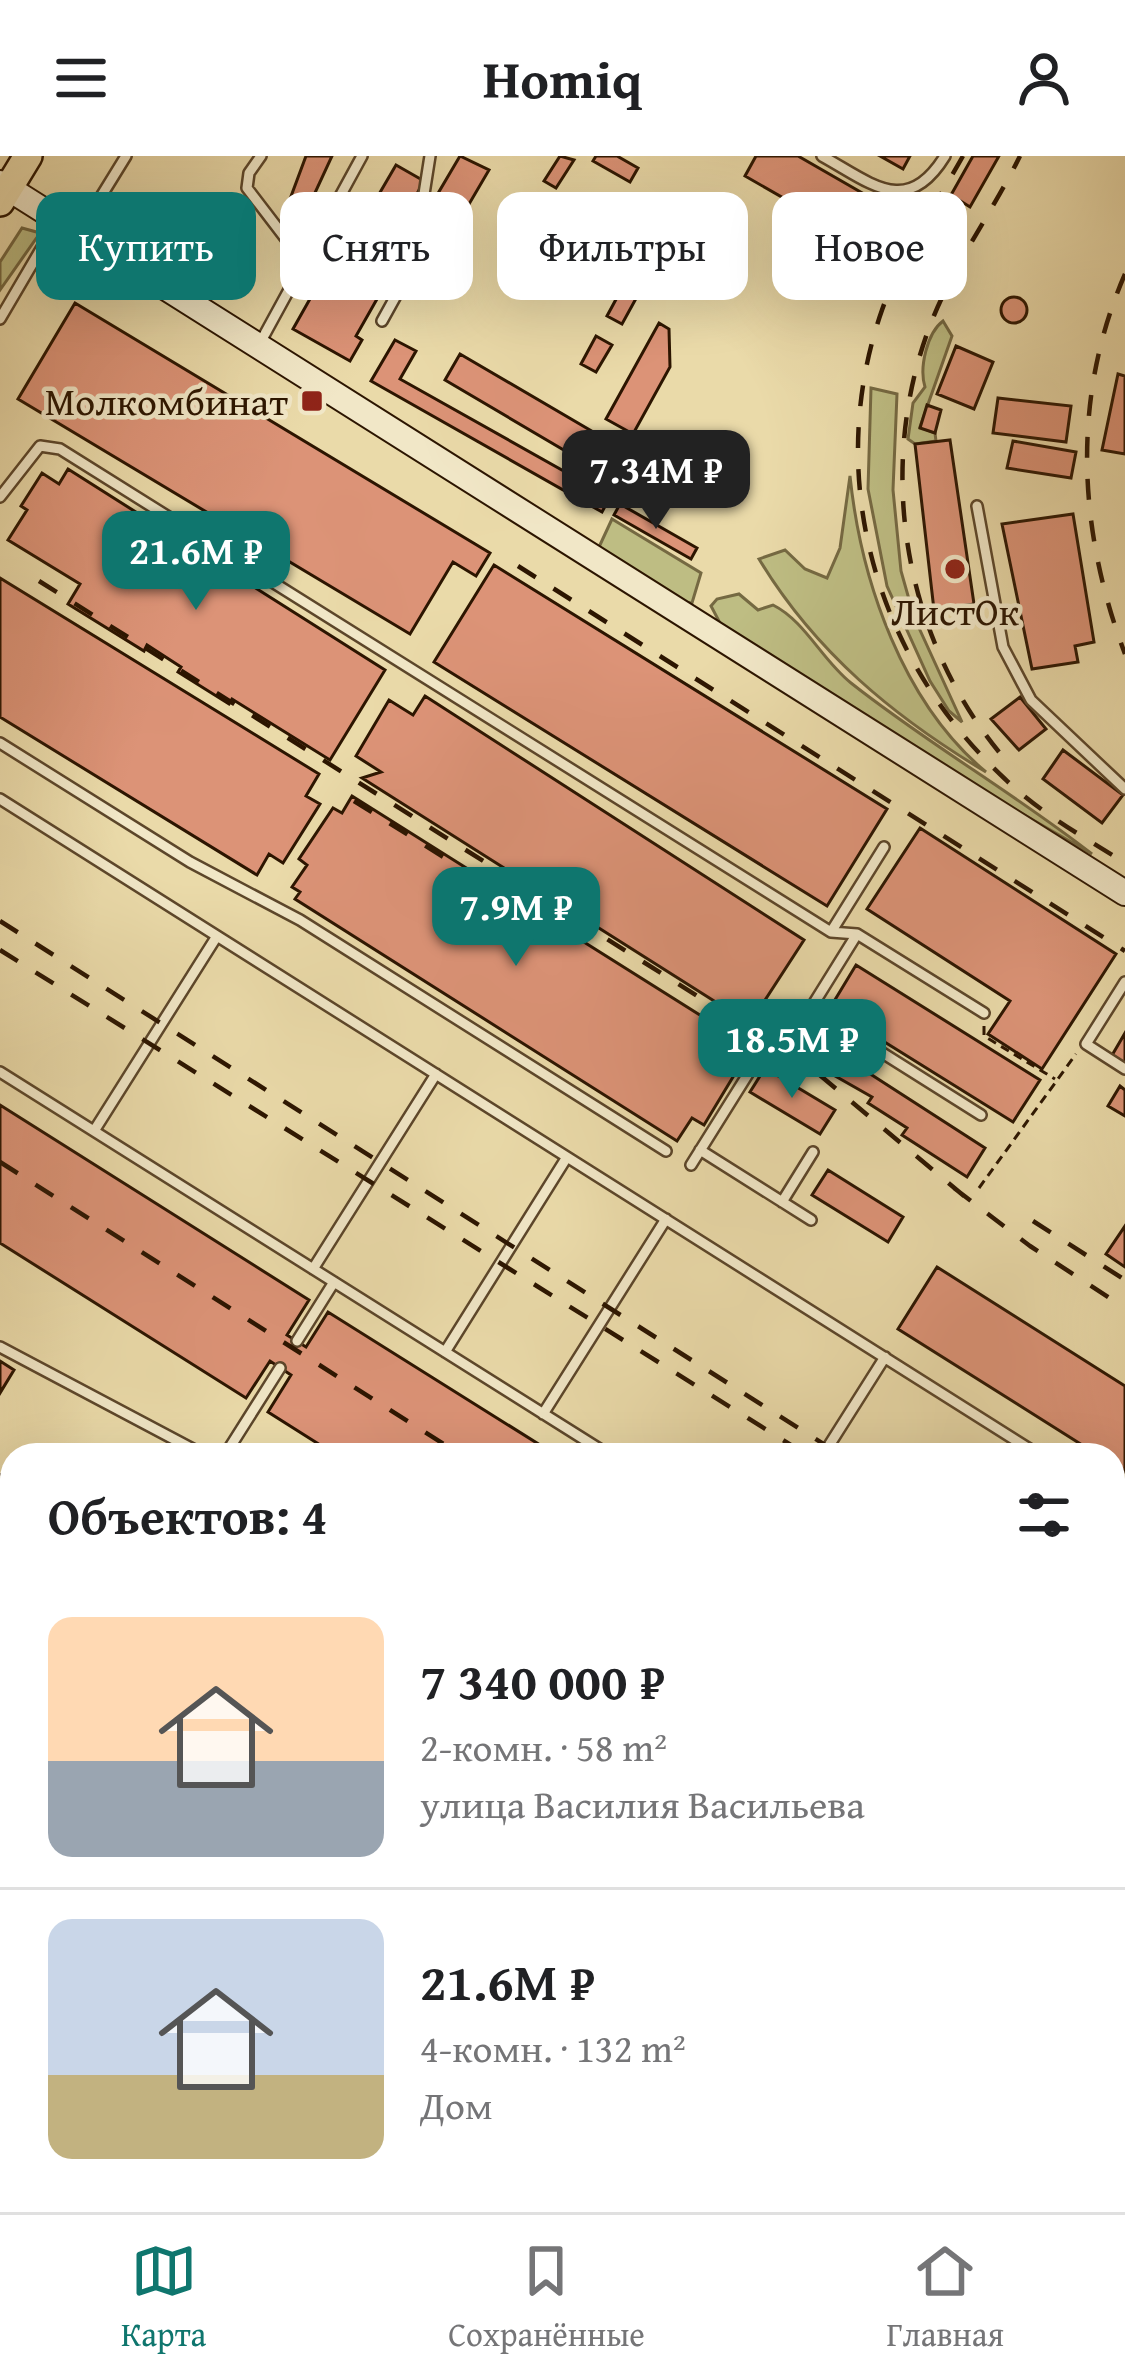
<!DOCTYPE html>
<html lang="ru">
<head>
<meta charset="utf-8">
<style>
  body { margin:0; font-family:"Gentium Book Plus",serif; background:#f2f2f2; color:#202124; height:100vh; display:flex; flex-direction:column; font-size:45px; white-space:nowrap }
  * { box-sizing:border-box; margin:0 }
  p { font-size:39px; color:#757577 }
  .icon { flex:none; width:66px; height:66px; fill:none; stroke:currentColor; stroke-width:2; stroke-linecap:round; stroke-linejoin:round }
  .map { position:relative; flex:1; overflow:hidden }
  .side { position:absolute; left:0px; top:1287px; width:1125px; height:771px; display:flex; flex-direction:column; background:#fff; border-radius:36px 36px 0 0; box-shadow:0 12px 48px #0002 }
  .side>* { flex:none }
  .top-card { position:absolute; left:36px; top:36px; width:1053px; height:108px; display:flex; gap:24px }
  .price { position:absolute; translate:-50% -102px; padding:0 27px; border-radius:24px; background:#0f766e; color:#fff; font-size:39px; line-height:78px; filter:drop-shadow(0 3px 6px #0008) }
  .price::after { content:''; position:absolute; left:50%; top:72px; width:36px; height:27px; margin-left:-18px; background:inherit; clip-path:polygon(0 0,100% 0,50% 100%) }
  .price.current { background:#222; color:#fff }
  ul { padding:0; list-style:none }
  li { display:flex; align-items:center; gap:36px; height:300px; padding:0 48px }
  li+li { border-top:3px solid #e0e0e0 }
  li span { display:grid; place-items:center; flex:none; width:336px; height:240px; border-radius:24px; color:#555 }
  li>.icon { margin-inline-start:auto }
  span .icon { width:144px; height:144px; fill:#fffc; stroke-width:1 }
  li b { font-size:51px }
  h2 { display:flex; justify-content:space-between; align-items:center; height:144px; padding:0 48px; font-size:51px }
  .tag { padding:0 42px; border-radius:24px; background:#fff; box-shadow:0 12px 48px #0002; font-size:42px; line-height:108px }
  .tag.current { background:#0f766e; color:#fff }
  header { display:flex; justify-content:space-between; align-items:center; height:156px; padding:0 48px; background:#fff; font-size:54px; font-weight:700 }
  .dock { display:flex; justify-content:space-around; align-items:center; height:168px; border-top:3px solid #e0e0e0; background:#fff; font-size:33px; color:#757577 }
  .dock a { display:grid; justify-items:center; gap:6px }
  .dock .current { color:#0f766e }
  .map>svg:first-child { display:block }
  .green { fill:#bebd83; stroke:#756942; stroke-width:3 }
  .building { fill:#dc9377; stroke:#2c1500; stroke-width:3 }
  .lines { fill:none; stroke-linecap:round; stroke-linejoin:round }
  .lane-casing { stroke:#5c462a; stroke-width:14 }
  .secondary-casing { stroke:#2c1500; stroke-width:28 }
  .primary-casing { stroke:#2c1500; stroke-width:32 }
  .path { stroke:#2c1500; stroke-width:3; stroke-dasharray:9 6; stroke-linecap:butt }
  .lane { stroke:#f1e7c7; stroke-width:9 }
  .secondary { stroke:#f1e7c7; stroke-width:24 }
  .primary { stroke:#eadaa9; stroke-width:27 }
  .rail { stroke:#2c1500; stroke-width:4.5; stroke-dasharray:21 21; stroke-linecap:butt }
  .poi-dot { fill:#8f2418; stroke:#f1e7c7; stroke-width:4.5 }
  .labels { text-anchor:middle; stroke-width:9; stroke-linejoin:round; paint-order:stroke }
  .poi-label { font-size:39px; fill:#2c1500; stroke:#f1e7c7; text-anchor:end }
</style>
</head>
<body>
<header><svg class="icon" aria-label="menu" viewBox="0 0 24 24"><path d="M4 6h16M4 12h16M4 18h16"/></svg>Homiq<svg class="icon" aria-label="person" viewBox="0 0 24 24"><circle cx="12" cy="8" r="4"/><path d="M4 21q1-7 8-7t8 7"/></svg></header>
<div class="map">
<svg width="1125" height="2056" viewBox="0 0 1125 2056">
  <rect width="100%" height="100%" fill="#eadaa9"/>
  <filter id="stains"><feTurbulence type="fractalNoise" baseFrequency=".00167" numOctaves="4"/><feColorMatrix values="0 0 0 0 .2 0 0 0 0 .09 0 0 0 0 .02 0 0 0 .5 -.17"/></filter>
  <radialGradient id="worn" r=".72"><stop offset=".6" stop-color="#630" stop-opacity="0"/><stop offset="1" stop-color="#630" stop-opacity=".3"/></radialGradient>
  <path class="green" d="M 22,72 L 40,77 L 0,134 L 0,106 Z
    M 943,165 L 952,180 L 920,271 L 935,277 L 936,285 L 915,288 L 908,283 L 913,247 L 925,231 C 919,212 927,177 943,165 Z
    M 871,232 L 897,238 L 893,334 L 901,415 L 914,461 L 962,566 L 949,555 L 930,525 L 887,430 L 868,333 Z
    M 850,320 C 861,426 903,547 986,616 C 894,561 815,496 759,403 L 785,394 L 805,413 L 827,422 L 840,392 Z
    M 612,363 L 701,417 L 692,447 L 681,446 L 599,391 Z
    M 739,438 L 758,454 L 773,449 C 805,465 822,504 851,527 C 928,588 1014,637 1092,698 L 948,615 L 721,469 L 711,450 L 717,443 Z"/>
  <path class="building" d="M 306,0 L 332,0 L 308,52 L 290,43 Z
    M 460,0 L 489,14 L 455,72 L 427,56 Z
    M 560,0 L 574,4 L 556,32 L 544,25 Z
    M 596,0 L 617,0 L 638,12 L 630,26 L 593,5 Z
    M 756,0 L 798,0 L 911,65 L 905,76 L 910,79 L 890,103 L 745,20 Z
    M 880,0 L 910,0 L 903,13 Z
    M 973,0 L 999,0 L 970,51 L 951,39 Z
    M 396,9 L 424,25 L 397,74 L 368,57 Z
    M 350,72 L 359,76 L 351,89 L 394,113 L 356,180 L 362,184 L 350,205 L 293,173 Z
    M 640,99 L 655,108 L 622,168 L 607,160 Z
    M1001 154a13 13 0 1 1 26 0a13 13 0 1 1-26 0Z
    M 75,147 L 490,397 L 476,420 L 453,406 L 410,478 L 18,243 Z
    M 659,167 L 669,173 L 670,211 L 633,278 L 606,263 Z
    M 596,180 L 612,189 L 596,216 L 581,208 Z
    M 395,184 L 416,195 L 400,223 L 610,341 L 602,356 L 371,225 Z
    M 956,190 L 993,206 L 974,253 L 937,238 Z
    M 460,198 L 595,277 L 579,303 L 445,224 Z
    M 1118,218 L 1125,220 L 1125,298 L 1102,294 Z
    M 998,242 L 1071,250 L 1066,286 L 993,277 Z
    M 927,249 L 941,254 L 935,277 L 920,272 Z
    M 950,284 L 974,448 L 934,454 L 915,288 Z
    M 1013,285 L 1076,296 L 1071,322 L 1007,312 Z
    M 68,313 L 385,514 L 330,604 L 232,543 L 229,548 L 178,516 L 181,511 L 147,489 L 144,495 L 68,448 L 80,428 L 8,384 L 27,354 L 21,350 L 42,317 L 59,328 Z
    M 620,348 L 697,392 L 691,403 L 614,359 Z
    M 1073,358 L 1094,486 L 1075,490 L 1078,506 L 1032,513 L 1002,368 Z
    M 494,409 L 887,653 L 827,750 L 434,506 Z
    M 0,422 L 319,618 L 306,640 L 320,648 L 283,707 L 269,698 L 257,719 L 0,561 Z
    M 425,540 L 804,784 L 754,861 L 746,856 L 741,862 L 362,622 L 381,616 L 356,600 L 389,544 L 413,559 Z
    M 1020,541 L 1046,573 L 1019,594 L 991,563 Z
    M 1063,594 L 1123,639 L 1102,667 L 1043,623 Z
    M 352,640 L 738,883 L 725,903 L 739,911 L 704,969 L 692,962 L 677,985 L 295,743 L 300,736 L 292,731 L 307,709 L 299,703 L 333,652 L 342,657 Z
    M 920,672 L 1116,798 L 1042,913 L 988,878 L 1010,845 L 867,753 Z
    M 856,809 L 1040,924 L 1013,966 L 830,852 Z
    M 799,872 L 985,992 L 967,1021 L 902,979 L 907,972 L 868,947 L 872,941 L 786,892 Z
    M 1125,877 L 1125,910 L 1111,901 Z
    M 765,912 L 835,954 L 820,978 L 750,936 Z
    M 1120,930 L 1125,934 L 1125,960 L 1108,950 Z
    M 0,949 L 309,1144 L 287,1179 L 306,1191 L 328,1156 L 556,1299 L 336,1299 L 268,1256 L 291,1219 L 270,1205 L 246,1242 L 0,1087 Z
    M 828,1014 L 903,1061 L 888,1086 L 812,1039 Z
    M 1125,1070 L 1125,1111 L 1106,1098 Z
    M 937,1111 L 1125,1230 L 1125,1316 L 1113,1308 L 1113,1299 L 1098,1299 L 898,1173 Z
    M 0,1205 L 14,1214 L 0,1237 Z
    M 1113,1378 L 1125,1386 L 1125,1439 L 1113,1431 Z
    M 0,1420 L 12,1427 L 12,1528 L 0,1549 Z
    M 12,1551 L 12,1590 L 0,1582 L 0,1569 Z
    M 0,1612 L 12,1619 L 12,1689 L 0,1682 Z
    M 0,1847 L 12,1854 L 9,1889 L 0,1883 Z"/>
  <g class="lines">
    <g class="lane-casing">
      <path id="lane" d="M 261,0 L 249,17 L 247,32 L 286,83 L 310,96
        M 822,0 C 871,27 907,62 945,0
        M 334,52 L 414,99 L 413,109 L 382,165
        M 81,73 L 126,0
        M 396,88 L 424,38 L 430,0
        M 0,163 L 58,64
        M 260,187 L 362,0
        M 0,341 L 40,290 L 60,293 L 831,776 L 857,778 L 984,857
        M 977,350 L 1003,491 L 1031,544 L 1125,633
        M 0,587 L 190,706 L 300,764 L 666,995
        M 0,643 L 1039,1299
        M 831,776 L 884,691
        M 1125,826 L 1086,888 L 1125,913
        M 811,852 L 981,959
        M 0,916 L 609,1299
        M 94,975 L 217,780
        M 700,994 L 811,1064
        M 691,1009 L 778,870 L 811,852 L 857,778
        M 782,1046 L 813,996
        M 313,1113 L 436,918
        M 297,1185 L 334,1126
        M 0,1191 L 204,1299
        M 445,1196 L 567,1001
        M 543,1258 L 666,1063
        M 225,1299 L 280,1212
        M 823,1299 L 885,1201
        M 0,1324 L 12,1331
        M 1113,1346 L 1125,1353
        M 0,1401 L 12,1409
        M 0,1730 L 12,1737
        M 0,1937 L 12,1943
        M 194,2046 L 211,2056
        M 157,2056 L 163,2046"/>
    </g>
    <g class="secondary-casing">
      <path id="secondary" d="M 0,27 L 1125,737"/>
    </g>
    <g class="primary-casing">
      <path id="primary" d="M 0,46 L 28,0"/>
    </g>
    <path class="path" d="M 984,870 L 984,880 L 1055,923
      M 979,1032 L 1076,898"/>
    <use href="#lane" class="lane"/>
    <use href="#secondary" class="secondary"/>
    <use href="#primary" class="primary"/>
    <path class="rail" d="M 963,0 C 935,50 901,100 882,154 C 823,322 876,503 1005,623 C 1040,657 1084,681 1125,707
      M 1125,118 C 1071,242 1078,374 1125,498
      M 518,410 L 1125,795
      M 39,425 L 810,911 L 964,1040
      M 999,596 C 901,476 875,305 933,162 C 956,105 993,55 1020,0
      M 354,645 L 461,712
      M 0,765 L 841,1299
      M 0,794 L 802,1296
      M 0,1006 L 461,1299
      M 954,1032 L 1030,1090 L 1125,1152
      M 1033,1065 L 1125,1124
      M 1113,1473 L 1125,1481
      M 1113,1518 L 1125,1521
      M 1113,1544 L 1125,1546
      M 357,2046 L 373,2056
      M 758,2046 L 776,2056"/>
  </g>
  <g class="poi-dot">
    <rect x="300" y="233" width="24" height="24" rx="6"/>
    <circle cx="955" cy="413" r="12"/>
  </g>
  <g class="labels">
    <g class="poi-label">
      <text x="288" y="259">Молкомбинат</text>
      <text x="955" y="469" text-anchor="middle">ЛистОк</text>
    </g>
  </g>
  <rect width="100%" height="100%" filter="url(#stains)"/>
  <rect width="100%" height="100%" fill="url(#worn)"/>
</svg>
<b class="price current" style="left:656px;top:376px">7.34M ₽</b>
<b class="price" style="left:196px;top:457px">21.6M ₽</b>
<b class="price" style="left:516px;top:813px">7.9M ₽</b>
<b class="price" style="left:792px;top:945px">18.5M ₽</b>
<div class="top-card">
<a class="tag current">Купить</a>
<a class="tag">Снять</a>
<a class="tag">Фильтры</a>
<a class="tag">Новое</a>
</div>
<section class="side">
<h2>Объектов: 4<svg class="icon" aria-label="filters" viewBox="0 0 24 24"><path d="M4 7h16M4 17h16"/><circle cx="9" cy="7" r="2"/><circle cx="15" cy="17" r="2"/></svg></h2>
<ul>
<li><span style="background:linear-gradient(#ffd9b3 60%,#9aa5b1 0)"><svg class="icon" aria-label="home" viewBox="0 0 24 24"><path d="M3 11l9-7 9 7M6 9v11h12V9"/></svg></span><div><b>7 340 000 ₽</b><p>2-комн. · 58 m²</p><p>улица Василия Васильева</p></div></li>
<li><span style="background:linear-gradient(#c9d6e8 65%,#c2b280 0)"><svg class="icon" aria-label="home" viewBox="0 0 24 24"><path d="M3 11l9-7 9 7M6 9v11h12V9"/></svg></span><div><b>21.6M ₽</b><p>4-комн. · 132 m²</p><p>Дом</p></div></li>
</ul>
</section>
</div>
<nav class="dock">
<a class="current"><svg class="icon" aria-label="map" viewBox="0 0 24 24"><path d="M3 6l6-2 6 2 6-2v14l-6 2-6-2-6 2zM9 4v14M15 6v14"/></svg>Карта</a>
<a><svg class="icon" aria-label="saved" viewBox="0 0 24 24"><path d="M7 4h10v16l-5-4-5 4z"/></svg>Сохранённые</a>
<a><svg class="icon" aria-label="home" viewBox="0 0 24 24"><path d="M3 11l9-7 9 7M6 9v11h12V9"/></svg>Главная</a>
</nav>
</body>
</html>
